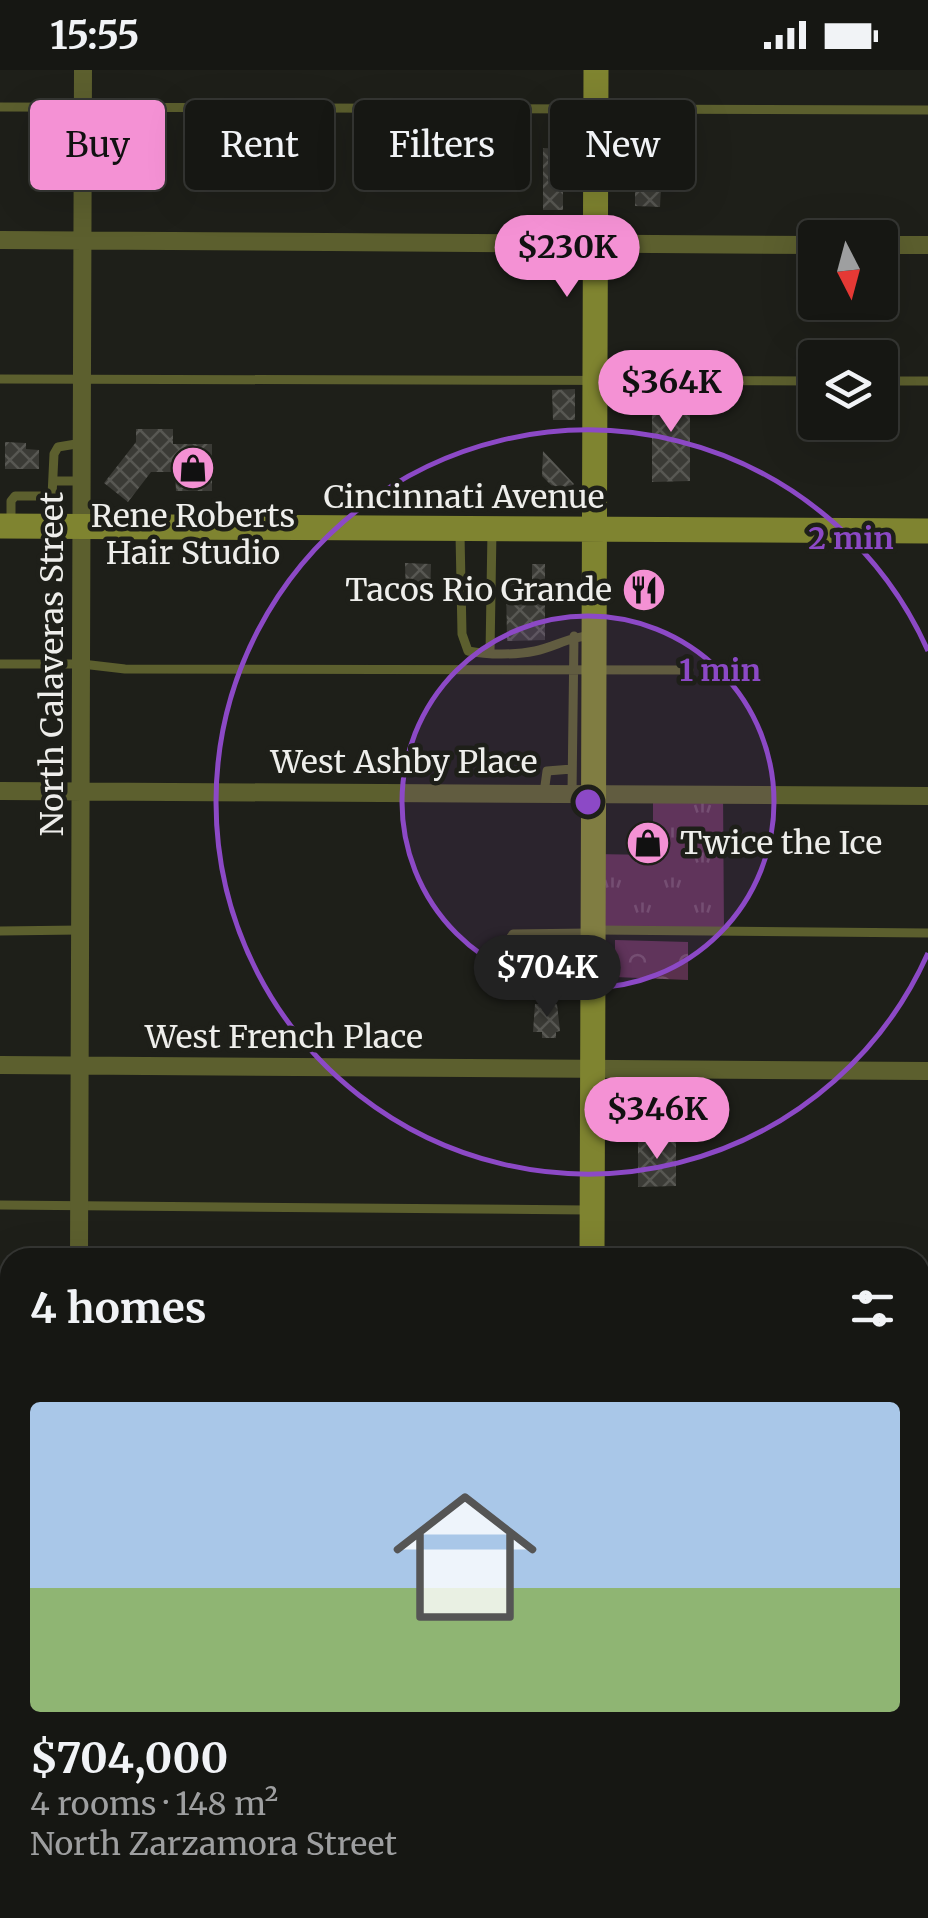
<!DOCTYPE html>
<html lang="en">
<head>
<meta charset="utf-8">
<style>
  body { margin:0; font-family:Merriweather,serif; background:#1f201c; color:#f1f3f6; height:100vh; display:flex; flex-direction:column; font-size:38px; white-space:nowrap }
  * { box-sizing:border-box; margin:0 }
  p { font-size:32px; color:#9e9fa0 }
  .icon { flex:none; width:55px; height:55px; fill:none; stroke:currentColor; stroke-width:2; stroke-linecap:round; stroke-linejoin:round }
  .map { position:relative; flex:1; overflow:hidden }
  .panel { position:absolute; left:0px; top:1178px; width:930px; height:672px; display:flex; flex-direction:column; background:#161713; border-radius:30px 30px 0 0; box-shadow:0 10px 40px #0002,0 0 0 2px #353633 }
  .panel>* { flex:none }
  .guide { position:absolute; left:30px; top:30px; width:870px; height:90px; display:flex; gap:20px }
  .needle { width:65px; rotate:174deg }
  .fabs { position:absolute; left:798px; top:150px; display:grid; gap:20px }
  .fabs a { display:grid; place-items:center; width:100px; height:100px; border-radius:10px; background:#161713; box-shadow:0 10px 40px #0002,0 0 0 2px #353633; font-size:50px }
  .price { position:absolute; translate:-50% -85px; padding:0 22px; border-radius:35px; background:#f491d4; color:#111; font-size:32px; line-height:65px; filter:drop-shadow(0 2px 5px #0008) }
  .price::after { content:''; position:absolute; left:50%; top:60px; width:30px; height:22px; margin-left:-15px; background:inherit; clip-path:polygon(0 0,100% 0,50% 100%) }
  .price.current { background:#222; color:#fff }
  ul { padding:0; list-style:none }
  li { display:grid; align-content:center; gap:20px; height:530px; padding:0 30px }
  li span { display:grid; place-items:center; height:310px; border-radius:10px; color:#555 }
  li>.icon { margin-inline-start:auto }
  span .icon { width:180px; height:180px; fill:#fffc; stroke-width:1 }
  li b { font-size:42px }
  h2 { display:flex; justify-content:space-between; align-items:center; height:120px; padding:0 30px; font-size:42px }
  .chip { padding:0 35px; border-radius:10px; background:#161713; box-shadow:0 10px 40px #0002,0 0 0 2px #353633; font-size:35px; line-height:90px }
  .chip.current { background:#f491d4; color:#111 }
  .status { display:flex; justify-content:space-between; align-items:center; height:70px; padding:0 50px; background:#161713; direction:ltr }
  .status svg { height:28px; fill:currentColor }
  .map>svg:first-child { display:block }
  .grass { fill:url(#grass-tufts) }
  .park { fill:url(#park-crowns) }
  .building { fill:url(#building-cross-hatch) }
  .lines { fill:none; stroke-linecap:round; stroke-linejoin:round }
  .lane { stroke:#5c5f2e; stroke-width:9 }
  .street { stroke:#5c5f2e; stroke-width:18 }
  .secondary { stroke:#7f8430; stroke-width:25 }
  .ring { fill:none; stroke:#8c49c6; stroke-width:5 }
  .labels { text-anchor:middle; stroke-width:9; stroke-linejoin:round; paint-order:stroke }
  .street-label { font-size:32px; fill:#eeeeeb; stroke:#1e1f19 }
  .poi-label { font-size:32px; fill:#eeeeeb; stroke:#1e1f19 }
  .centre { fill:#8c49c6; stroke:#1e1f19; stroke-width:5 }
  .ring-label { font-size:30px; text-anchor:middle; font-weight:bold; fill:#8c49c6; stroke:#1e1f19; stroke-width:9; stroke-linejoin:round; paint-order:stroke }
</style>
</head>
<body>
<div class="status"><b>15:55</b><svg viewBox="0 0 49 12"><path d="M0 12V9h3v3zM5 12V6h3v6zM10 12V3h3v9zM15 12V0h3v12zM26 1h20v11H26zM47 4h2v5h-2z"/></svg></div>
<div class="map">
<svg width="928" height="1848" viewBox="0 0 928 1848">
  <defs>
    <pattern id="grass-tufts" width="24" height="20" patternUnits="userSpaceOnUse" patternTransform="scale(2.5)"><rect width="24" height="20" fill="#5a314d"/><path d="M3 7l-1-3M5 7V3M7 7l1-3M15 17l-1-3M17 17v-4M19 17l1-3" fill="none" stroke="#724f67"/></pattern>
    <pattern id="park-crowns" width="20" height="18" patternUnits="userSpaceOnUse" patternTransform="scale(2.5)"><rect width="20" height="18" fill="#5a314d"/><path d="M2 6a3 3 0 1 1 6 0M12 15a3 3 0 1 1 6 0" fill="none" stroke="#724f67"/></pattern>
    <pattern id="building-cross-hatch" width="8" height="8" patternUnits="userSpaceOnUse" patternTransform="scale(2.5)"><rect width="8" height="8" fill="#3b3b36"/><path d="M0 0l8 8M0 8l8-8" fill="none" stroke="#585853"/></pattern>
  </defs>
  <rect width="100%" height="100%" fill="#1e1f19"/>
  <path class="grass" d="M 653,724 L 723,724 L 724,863 L 593,860 L 593,784 L 653,785 Z"/>
  <path class="park" d="M 615,870 L 688,872 L 688,910 L 615,907 Z"/>
  <path class="building" d="M 543,78 L 563,79 L 563,140 L 543,140 Z
    M 635,86 L 661,87 L 661,100 L 672,100 L 671,117 L 661,117 L 660,137 L 635,136 Z
    M 575,319 L 575,350 L 553,350 L 552,320 Z
    M 652,319 L 690,319 L 690,411 L 652,412 Z
    M 136,359 L 173,359 L 173,374 L 212,374 L 212,421 L 176,421 L 175,402 L 151,402 L 128,432 L 104,413 L 136,372 Z
    M 5,372 L 26,373 L 26,379 L 39,380 L 39,399 L 5,399 Z
    M 543,381 L 574,414 L 562,426 L 542,406 Z
    M 405,493 L 431,494 L 430,529 L 406,528 Z
    M 532,494 L 545,494 L 545,570 L 507,571 L 506,511 L 532,510 Z
    M 523,872 L 562,873 L 562,891 L 542,893 L 541,896 L 523,893 Z
    M 535,934 L 557,934 L 560,961 L 556,962 L 556,968 L 542,968 L 542,962 L 533,962 Z
    M 676,1066 L 676,1116 L 638,1117 L 638,1067 Z
    M 526,1176 L 560,1176 L 560,1188 L 526,1188 Z"/>
  <g class="lines">
    <path class="lane" d="M 0,37 L 928,40
      M 0,309 L 815,311
      M 880,311 L 928,311
      M 53,411 L 82,411
      M 52,426 L 54,384 L 58,377 L 82,373
      M 11,455 L 11,431 L 15,426 L 52,426 L 52,453
      M 460,464 L 462,564 L 468,581 C 488,585 516,585 535,581 C 555,577 570,566 591,566
      M 490,583 L 492,460
      M 0,594 L 82,594 L 125,599 L 689,600
      M 544,723 L 547,701 L 572,699
      M 572,723 L 574,566
      M 596,860 L 928,863
      M 0,861 L 80,860
      M 589,863 L 513,864 C 504,875 503,891 515,902 L 590,908
      M 0,1135 L 587,1140
      M 0,1411 L 10,1411
      M 920,1426 L 928,1426
      M 0,1696 L 10,1696"/>
    <path class="street" d="M 0,170 L 815,175
      M 880,175 L 928,175
      M 0,721 L 928,726
      M 0,995 L 928,1001
      M 79,1188 L 83,0
      M 0,1270 L 10,1270
      M 920,1276 L 928,1276
      M 0,1814 L 10,1814
      M 76,1843 L 722,1848"/>
    <path class="secondary" d="M 0,456 L 928,461
      M 592,1188 L 596,0
      M 0,1566 L 10,1566
      M 920,1576 L 928,1576
      M 590,1848 L 590,1840"/>
  </g>
  <circle cx="588" cy="732" r="186" fill="#8c49c6" fill-opacity=".12"/>
  <g class="ring">
    <circle cx="588" cy="732" r="186"/>
    <path d="M928 883A372 372 0 1 1 928 581"/>
  </g>
  <defs>
    <g id="shop-disc" transform="scale(2.25)"><circle r="9.5" fill="#f491d4" stroke="#1e1f19"/><path d="M-5-2.5h2.3a2.7 3.5 0 0 1 5.4 0H5L5.5 6h-11ZM-1.5-2.5h3a1.5 2.3 0 0 0-3 0Z" fill="#111"/></g>
    <g id="restaurant-disc" transform="scale(2.25)"><circle r="9.5" fill="#f491d4" stroke="#1e1f19"/><path d="M-5-6h1v4h1v-4h1v4h1v-4h1v5L-1.5 .5V6h-2V.5L-5-1ZM5-6V6H3V1.5H1.5Q1.5-4 5-6Z" fill="#111"/></g>
  </defs>
  <g fill-rule="evenodd">
    <use href="#shop-disc" x="193" y="398"/>
    <use href="#restaurant-disc" x="644" y="520"/>
    <use href="#shop-disc" x="648" y="773"/>
  </g>
  <g class="labels">
    <g class="street-label">
      <text x="464" y="438">Cincinnati Avenue</text>
      <text transform="translate(52 594) rotate(-90)" y="11">North Calaveras Street</text>
      <text x="404" y="703">West Ashby Place</text>
      <text x="284" y="978">West French Place</text>
    </g>
    <g class="poi-label">
      <text x="193" y="457">Rene Roberts<tspan x="193" dy="37">Hair Studio</tspan></text>
      <text x="612" y="531" text-anchor="end">Tacos Rio Grande</text>
      <text x="680" y="784" text-anchor="start">Twice the Ice</text>
    </g>
  </g>
  <circle cx="588" cy="732" r="15" class="centre"/>
  <g class="ring-label">
    <text x="851" y="479">2 min</text>
    <text x="720" y="611">1 min</text>
  </g>
</svg>
<div class="fabs">
<a><svg class="needle" viewBox="-14 -14 28 28"><path d="M0-13l5 13h-10z" fill="#e53935"/><path d="M0 13l5-13h-10z" fill="#9e9fa0"/></svg></a>
<a><svg class="icon" aria-label="layers" viewBox="0 0 24 24"><path d="M12 4l9 5-9 5-9-5zM3 14l9 5 9-5"/></svg></a>
</div>
<b class="price" style="left:567px;top:230px">$230K</b>
<b class="price" style="left:671px;top:365px">$364K</b>
<b class="price current" style="left:547px;top:950px">$704K</b>
<b class="price" style="left:657px;top:1092px">$346K</b>
<div class="guide">
<a class="chip current">Buy</a>
<a class="chip">Rent</a>
<a class="chip">Filters</a>
<a class="chip">New</a>
</div>
<section class="panel">
<h2>4 homes<svg class="icon" aria-label="filters" viewBox="0 0 24 24"><path d="M4 7h16M4 17h16"/><circle cx="9" cy="7" r="2"/><circle cx="15" cy="17" r="2"/></svg></h2>
<ul>
<li><span style="background:linear-gradient(#a9c7e8 60%,#8fb573 0)"><svg class="icon" aria-label="home" viewBox="0 0 24 24"><path d="M3 11l9-7 9 7M6 9v11h12V9"/></svg></span><div><b>$704,000</b><p>4 rooms · 148 m²</p><p>North Zarzamora Street</p></div></li>
</ul>
</section>
</div>
</body>
</html>
